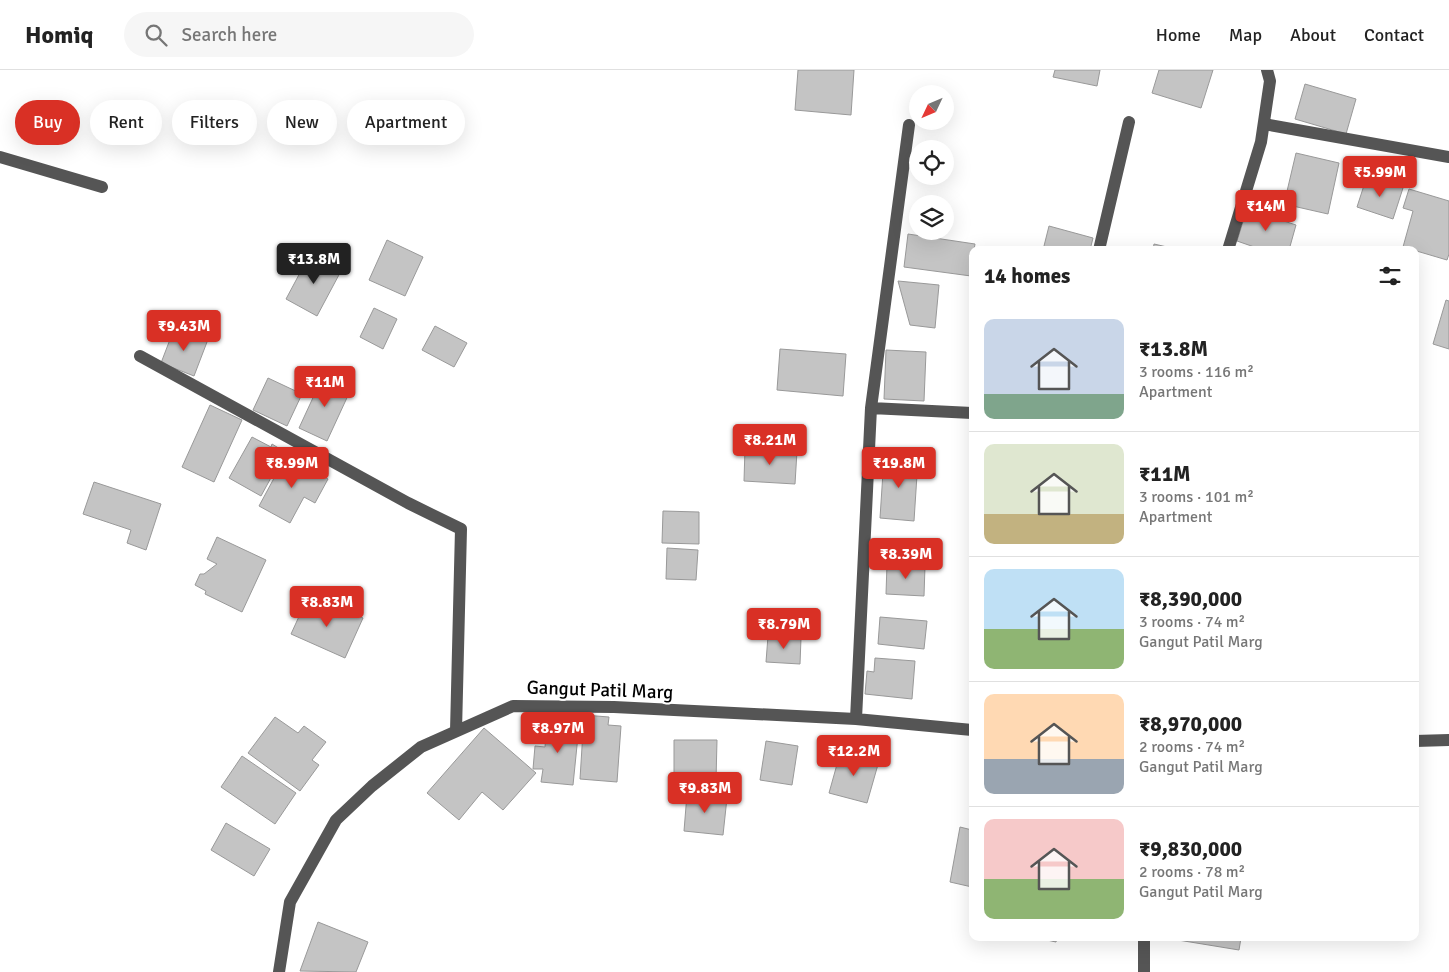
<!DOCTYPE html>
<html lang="en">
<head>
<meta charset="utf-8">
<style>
  body { margin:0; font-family:Signika,sans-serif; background:#f6f6f6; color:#222; height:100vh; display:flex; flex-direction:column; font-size:19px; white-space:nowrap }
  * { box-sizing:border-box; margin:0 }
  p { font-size:16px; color:#767676 }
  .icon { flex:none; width:28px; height:28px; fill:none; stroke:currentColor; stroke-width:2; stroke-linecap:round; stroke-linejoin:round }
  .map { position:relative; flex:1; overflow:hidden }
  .details { position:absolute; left:969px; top:176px; width:450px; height:695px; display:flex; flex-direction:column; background:#fff; border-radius:10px; box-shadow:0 5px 20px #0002 }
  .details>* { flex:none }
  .guide { position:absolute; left:15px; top:30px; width:475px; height:45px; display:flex; gap:10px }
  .needle { width:32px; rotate:226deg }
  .controls { position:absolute; left:909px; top:15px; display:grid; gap:10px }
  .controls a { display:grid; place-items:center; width:45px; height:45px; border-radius:50%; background:#fff; box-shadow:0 5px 20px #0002; font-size:25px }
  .price { position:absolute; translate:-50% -42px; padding:0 11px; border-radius:5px; background:#d93025; color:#fff; font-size:16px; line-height:32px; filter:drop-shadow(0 1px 2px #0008) }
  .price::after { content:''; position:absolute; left:50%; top:30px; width:15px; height:11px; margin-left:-8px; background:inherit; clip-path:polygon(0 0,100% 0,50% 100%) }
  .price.selected { background:#222; color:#fff }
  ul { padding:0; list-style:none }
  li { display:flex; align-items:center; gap:15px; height:125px; padding:0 15px }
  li+li { border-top:1px solid #e0e0e0 }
  li span { display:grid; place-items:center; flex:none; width:140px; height:100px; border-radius:10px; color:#555 }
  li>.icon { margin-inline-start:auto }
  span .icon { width:60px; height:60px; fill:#fffc; stroke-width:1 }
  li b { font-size:21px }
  h2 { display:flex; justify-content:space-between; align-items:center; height:60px; padding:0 15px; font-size:21px }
  .pill { padding:0 18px; border-radius:22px; background:#fff; box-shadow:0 5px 20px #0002; font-size:18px; line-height:45px }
  .pill.selected { background:#d93025; color:#fff }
  header { display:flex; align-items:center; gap:30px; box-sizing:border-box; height:70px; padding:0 25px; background:#fff; border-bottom:1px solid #e0e0e0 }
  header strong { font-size:24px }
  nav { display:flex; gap:28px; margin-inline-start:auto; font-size:18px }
  .search { width:350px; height:45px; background:#f6f6f6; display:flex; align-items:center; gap:12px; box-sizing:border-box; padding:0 18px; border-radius:28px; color:#767676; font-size:19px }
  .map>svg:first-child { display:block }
  .building { fill:#c4c4c4; stroke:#999 }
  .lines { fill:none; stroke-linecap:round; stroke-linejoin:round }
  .minor { stroke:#555; stroke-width:12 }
  .labels { text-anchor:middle; stroke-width:4; stroke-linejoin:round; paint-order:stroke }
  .street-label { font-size:19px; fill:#000; stroke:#fff }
</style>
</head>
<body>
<header>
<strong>Homiq</strong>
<div class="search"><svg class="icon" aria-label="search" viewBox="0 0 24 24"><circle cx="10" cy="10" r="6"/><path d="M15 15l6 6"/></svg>Search here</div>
<nav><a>Home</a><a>Map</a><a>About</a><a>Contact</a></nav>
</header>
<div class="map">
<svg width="1449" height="902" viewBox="0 0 1449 902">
  <rect width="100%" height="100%" fill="#fff"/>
  <path class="building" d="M 798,0 L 854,0 L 851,45 L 795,40 Z
    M 1055,0 L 1100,0 L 1097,16 L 1053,7 Z
    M 1159,0 L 1213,0 L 1201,38 L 1152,23 Z
    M 1305,14 L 1356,29 L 1346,64 L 1295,49 Z
    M 1296,83 L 1339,93 L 1328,144 L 1284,134 Z
    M 1367,106 L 1403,118 L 1393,149 L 1357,137 Z
    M 1409,119 L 1449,131 L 1449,184 L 1447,190 L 1403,177 L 1413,141 L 1403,138 Z
    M 1247,139 L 1296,155 L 1289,180 L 1263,180 L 1237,171 Z
    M 1049,156 L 1093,168 L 1090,180 L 1043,180 Z
    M 908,164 L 975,174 L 974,180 L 972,180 L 971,206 L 904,197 Z
    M 387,170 L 423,187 L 405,226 L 369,210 Z
    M 1154,174 L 1180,180 L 1141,180 L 1142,177 L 1153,180 Z
    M 310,184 L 341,201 L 317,246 L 286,229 Z
    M 898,211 L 939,215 L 935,258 L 910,255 Z
    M 1446,230 L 1449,231 L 1449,279 L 1433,274 Z
    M 374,238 L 397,249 L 383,279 L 360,267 Z
    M 435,256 L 467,273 L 454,297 L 422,280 Z
    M 174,259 L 207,272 L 194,306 L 161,293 Z
    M 780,279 L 846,284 L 843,326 L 777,320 Z
    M 886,280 L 926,282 L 924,331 L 884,329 Z
    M 323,306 L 351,319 L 327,371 L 299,358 Z
    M 268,308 L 302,324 L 287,356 L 253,340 Z
    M 210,335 L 242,350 L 214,412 L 182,397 Z
    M 252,367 L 271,377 L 272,374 L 285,382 L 261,426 L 229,408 Z
    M 745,378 L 797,381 L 795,414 L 744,411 Z
    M 286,386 L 328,409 L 315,433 L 304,427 L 290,453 L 259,436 Z
    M 884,387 L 918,390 L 914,451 L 880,448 Z
    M 94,412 L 161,434 L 146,480 L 127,473 L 131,460 L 83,444 Z
    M 663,441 L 699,442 L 699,474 L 662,473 Z
    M 217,467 L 266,490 L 242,542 L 205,524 L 206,521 L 195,515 L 200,504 L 204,504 L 217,494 L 207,489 Z
    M 667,478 L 698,480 L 696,510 L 666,509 Z
    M 887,494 L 925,496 L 924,526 L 886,524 Z
    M 307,529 L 345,546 L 348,541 L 363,548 L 345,588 L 291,564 Z
    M 880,547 L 927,551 L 924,579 L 878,574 Z
    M 768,566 L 801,568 L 800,594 L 766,592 Z
    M 875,588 L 915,591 L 912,629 L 865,624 L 867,601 L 874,602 Z
    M 584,645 L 609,647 L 608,655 L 621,656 L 617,712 L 580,709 Z
    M 275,647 L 298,663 L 304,656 L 326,672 L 312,690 L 319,695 L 300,721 L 248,683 Z
    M 547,652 L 579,656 L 573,715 L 541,712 L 543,699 L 533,699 L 535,676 L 545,677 Z
    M 484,658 L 536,703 L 503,740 L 482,722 L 459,750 L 427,723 Z
    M 674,670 L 717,670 L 716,711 L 674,711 Z
    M 766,671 L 798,676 L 792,715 L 760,710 Z
    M 841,680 L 879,691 L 867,733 L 829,723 Z
    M 242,686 L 296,723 L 275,754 L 221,717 Z
    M 687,724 L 727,728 L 723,765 L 684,761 Z
    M 226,753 L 270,779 L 254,806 L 211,780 Z
    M 960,757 L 972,760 L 972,817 L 950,812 Z
    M 318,852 L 368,872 L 356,902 L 300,901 Z
    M 1038,868 L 1057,868 L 1056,872 Z
    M 1179,868 L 1241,868 L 1239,880 L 1178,870 Z"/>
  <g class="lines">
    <path class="minor" d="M 1264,54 L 1449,87
      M 0,87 L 102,117
      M 1099,180 L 1129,52
      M 1228,180 L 1261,72 L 1270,11 L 1267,0
      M 140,286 L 408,433 L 461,459 L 456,661
      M 871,338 L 972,343
      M 856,649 L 871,338 L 909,55
      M 1415,671 L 1449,670
      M 279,902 L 290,832 L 336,750 L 372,716 L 421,677 L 513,636 L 614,637 L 856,649 L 972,660
      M 1144,902 L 1144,868"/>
  </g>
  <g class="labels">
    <g class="street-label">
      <text transform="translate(600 619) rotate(2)" y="7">Gangut Patil Marg</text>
    </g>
  </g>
</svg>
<div class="controls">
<a><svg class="needle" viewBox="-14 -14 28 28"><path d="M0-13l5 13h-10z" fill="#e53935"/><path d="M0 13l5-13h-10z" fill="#767676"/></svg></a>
<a><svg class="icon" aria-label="locate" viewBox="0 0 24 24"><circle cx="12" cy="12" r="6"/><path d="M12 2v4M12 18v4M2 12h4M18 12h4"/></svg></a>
<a><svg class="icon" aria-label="layers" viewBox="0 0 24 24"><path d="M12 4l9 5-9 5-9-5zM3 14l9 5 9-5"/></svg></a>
</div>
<b class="price" style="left:1380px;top:128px">₹5.99M</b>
<b class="price" style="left:1266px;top:162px">₹14M</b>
<b class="price selected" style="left:314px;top:215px">₹13.8M</b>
<b class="price" style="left:184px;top:282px">₹9.43M</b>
<b class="price" style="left:325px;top:338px">₹11M</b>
<b class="price" style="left:770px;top:396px">₹8.21M</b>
<b class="price" style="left:292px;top:419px">₹8.99M</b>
<b class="price" style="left:899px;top:419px">₹19.8M</b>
<b class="price" style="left:906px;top:510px">₹8.39M</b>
<b class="price" style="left:327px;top:558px">₹8.83M</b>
<b class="price" style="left:784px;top:580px">₹8.79M</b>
<b class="price" style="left:558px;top:684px">₹8.97M</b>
<b class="price" style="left:854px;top:707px">₹12.2M</b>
<b class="price" style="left:705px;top:744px">₹9.83M</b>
<div class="guide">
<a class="pill selected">Buy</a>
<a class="pill">Rent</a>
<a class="pill">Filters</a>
<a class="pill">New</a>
<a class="pill">Apartment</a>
</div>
<section class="details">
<h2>14 homes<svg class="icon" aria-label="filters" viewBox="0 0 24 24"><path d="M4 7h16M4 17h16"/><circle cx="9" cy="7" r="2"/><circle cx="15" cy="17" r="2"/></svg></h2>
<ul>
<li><span style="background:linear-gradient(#c9d6e8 75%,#7fa58c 0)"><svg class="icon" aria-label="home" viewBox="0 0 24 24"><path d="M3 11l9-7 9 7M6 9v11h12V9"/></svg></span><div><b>₹13.8M</b><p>3 rooms · 116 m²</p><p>Apartment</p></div></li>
<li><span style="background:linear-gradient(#dfe7d0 70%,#c2b280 0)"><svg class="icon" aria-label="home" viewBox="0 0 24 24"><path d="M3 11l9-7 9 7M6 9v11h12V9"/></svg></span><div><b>₹11M</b><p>3 rooms · 101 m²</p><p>Apartment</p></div></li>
<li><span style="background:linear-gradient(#bfe0f5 60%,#8fb573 0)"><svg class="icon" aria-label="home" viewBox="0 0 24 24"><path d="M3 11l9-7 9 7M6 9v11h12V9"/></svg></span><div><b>₹8,390,000</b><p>3 rooms · 74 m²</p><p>Gangut Patil Marg</p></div></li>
<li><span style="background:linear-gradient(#ffd9b3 65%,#9aa5b1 0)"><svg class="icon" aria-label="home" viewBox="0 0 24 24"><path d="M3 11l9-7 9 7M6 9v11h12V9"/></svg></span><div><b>₹8,970,000</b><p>2 rooms · 74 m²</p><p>Gangut Patil Marg</p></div></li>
<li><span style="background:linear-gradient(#f6c9c9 60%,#8fb573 0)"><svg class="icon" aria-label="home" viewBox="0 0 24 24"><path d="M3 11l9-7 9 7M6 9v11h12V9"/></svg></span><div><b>₹9,830,000</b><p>2 rooms · 78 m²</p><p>Gangut Patil Marg</p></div></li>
</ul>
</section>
</div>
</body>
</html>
